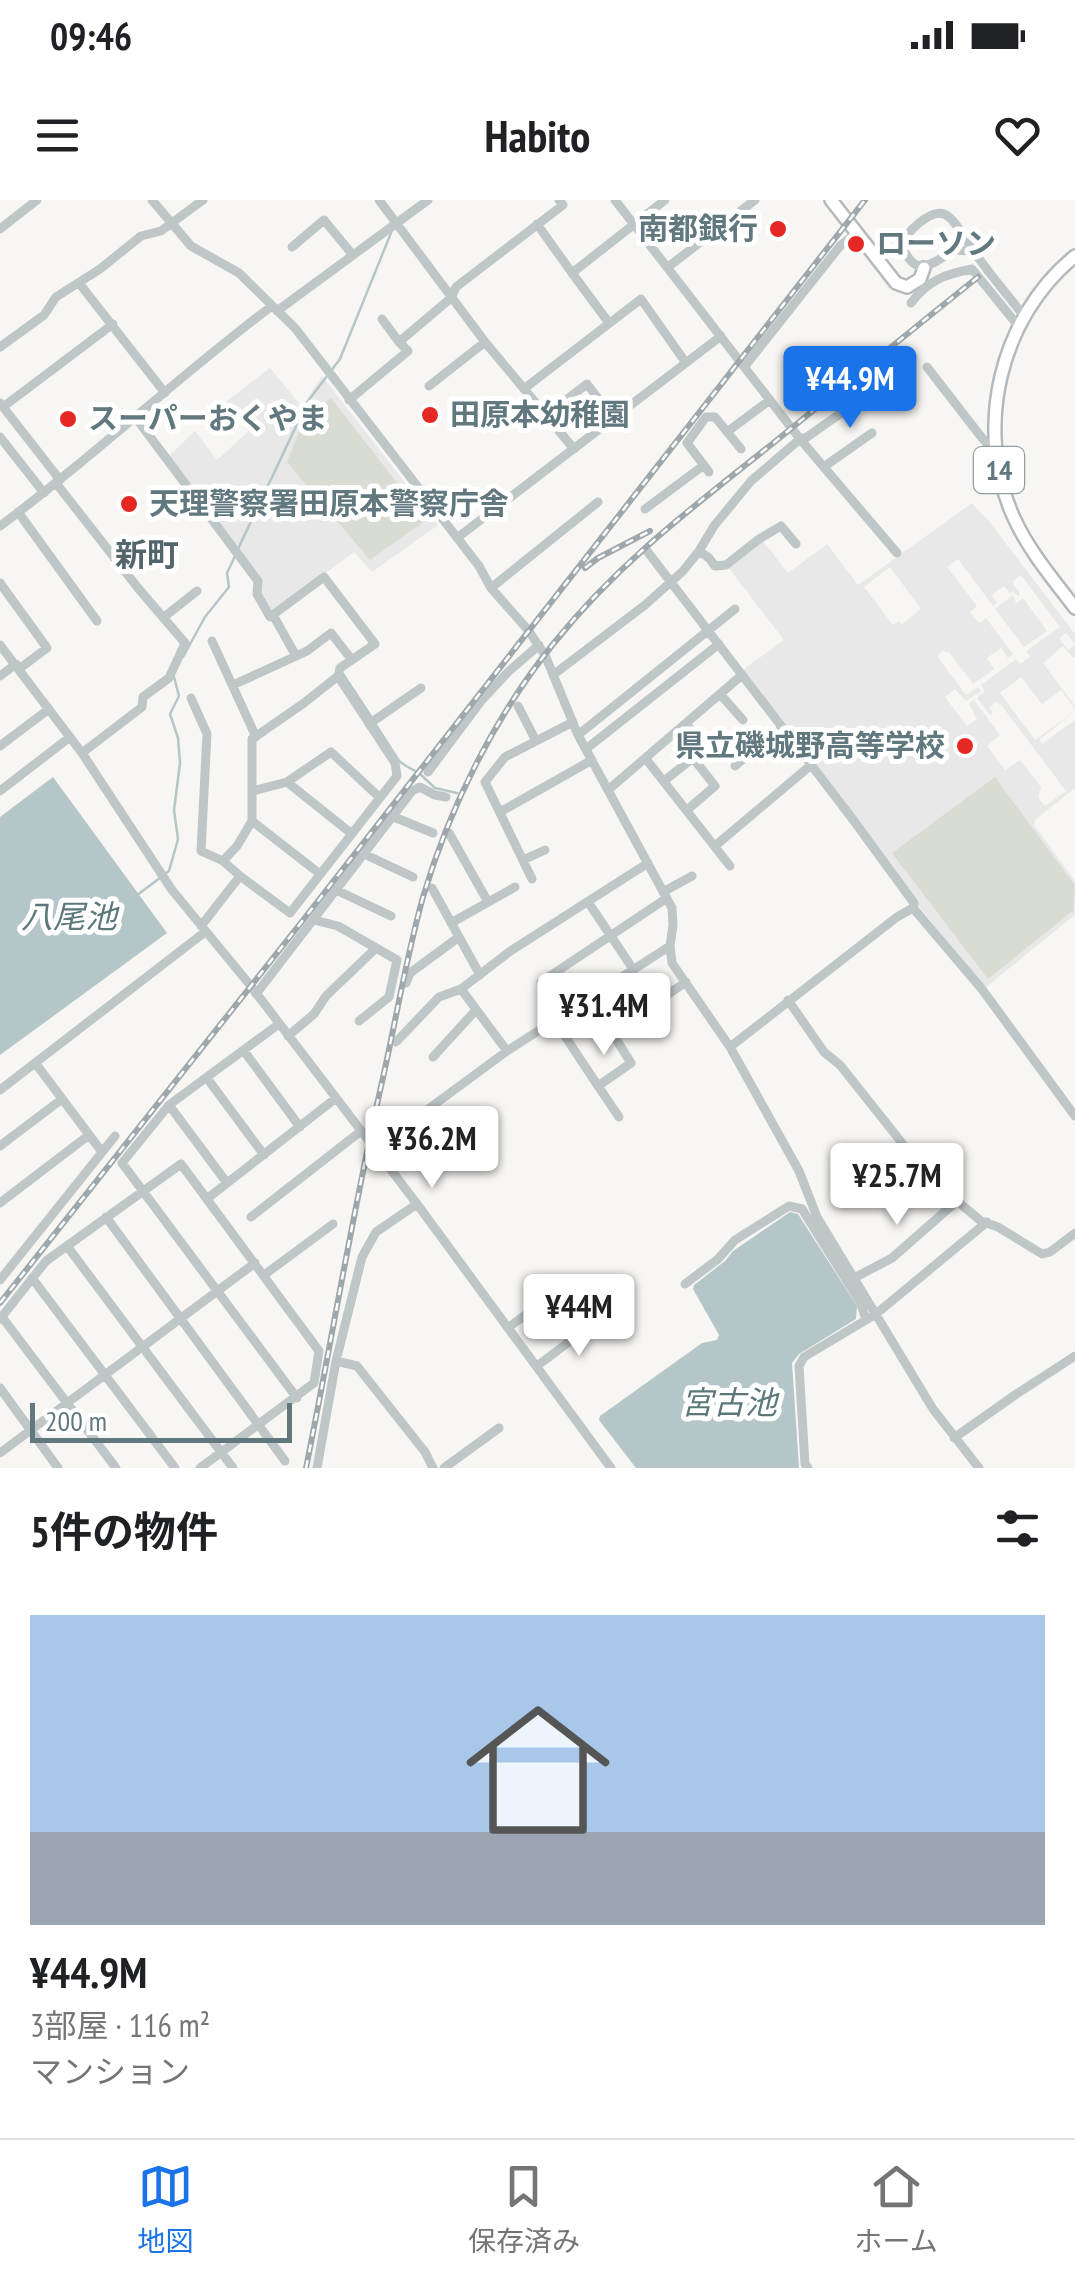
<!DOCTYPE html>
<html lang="ja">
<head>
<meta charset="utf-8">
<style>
  body { margin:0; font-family:"PT Sans Narrow","Noto Sans JP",sans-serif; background:#f6f6f6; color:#202124; height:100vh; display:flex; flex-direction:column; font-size:38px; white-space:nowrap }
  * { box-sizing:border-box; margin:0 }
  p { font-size:32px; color:#757577 }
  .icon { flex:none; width:55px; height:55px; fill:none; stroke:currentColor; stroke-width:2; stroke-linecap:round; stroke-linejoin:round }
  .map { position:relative; height:1268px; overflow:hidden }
  .sheet { display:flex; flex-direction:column; background:#fff; flex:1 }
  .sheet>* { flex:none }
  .scale { position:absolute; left:30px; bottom:25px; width:262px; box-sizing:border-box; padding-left:10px; border:5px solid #61787f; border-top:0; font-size:28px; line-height:35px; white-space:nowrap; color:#61787f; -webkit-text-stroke:8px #fff; paint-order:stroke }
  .price { position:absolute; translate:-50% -85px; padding:0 22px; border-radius:10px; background:#fff; color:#222; font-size:32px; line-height:65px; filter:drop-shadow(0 2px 5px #0008) }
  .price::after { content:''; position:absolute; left:50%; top:60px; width:30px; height:22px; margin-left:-15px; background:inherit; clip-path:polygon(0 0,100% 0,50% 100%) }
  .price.on { background:#1a73e8; color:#fff }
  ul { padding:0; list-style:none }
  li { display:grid; align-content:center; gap:20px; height:530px; padding:0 30px }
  li span { display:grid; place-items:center; height:310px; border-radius:0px; color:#555 }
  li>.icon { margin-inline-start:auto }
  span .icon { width:180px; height:180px; fill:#fffc; stroke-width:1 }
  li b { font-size:42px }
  h2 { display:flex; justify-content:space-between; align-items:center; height:120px; padding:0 30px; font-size:42px }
  .status { display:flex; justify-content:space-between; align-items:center; height:70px; padding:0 50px; background:#fff; direction:ltr }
  .status svg { height:28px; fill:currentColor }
  header { display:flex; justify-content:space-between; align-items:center; height:130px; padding:0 30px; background:#fff; font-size:45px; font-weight:700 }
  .dock { display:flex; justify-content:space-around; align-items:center; height:140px; border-top:2px solid #e0e0e0; background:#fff; font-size:28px; color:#757577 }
  .dock a { display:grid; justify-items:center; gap:5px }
  .dock .on { color:#1a73e8 }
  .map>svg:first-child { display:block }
  .built { fill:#e7e8e7; fill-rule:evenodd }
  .green { fill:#d8dcd2 }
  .water { fill:#b4c6c7 }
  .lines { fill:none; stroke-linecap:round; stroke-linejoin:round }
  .stream { stroke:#b4c6c7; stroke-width:2.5 }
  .major-casing { stroke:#b3b9bc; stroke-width:16 }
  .minor { stroke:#bfc6c8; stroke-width:9 }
  .major { stroke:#fff; stroke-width:11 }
  .rail-casing { stroke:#9ea8ac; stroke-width:6 }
  .rail { stroke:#fff; stroke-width:2.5; stroke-dasharray:8; stroke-linecap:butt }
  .poi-dot { fill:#e62824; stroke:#fff; stroke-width:4 }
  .labels { text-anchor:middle; stroke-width:10; stroke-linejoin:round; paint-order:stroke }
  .shield { fill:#fff; stroke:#90a0a5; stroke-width:2.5 }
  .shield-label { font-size:28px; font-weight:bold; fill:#61787f }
  .poi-label { font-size:30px; font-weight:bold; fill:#61787f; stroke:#fff; text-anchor:start }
  .neighbourhood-label { font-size:32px; font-weight:bold; fill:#53656a; stroke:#fff }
  .water-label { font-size:32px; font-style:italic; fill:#5c787a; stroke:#fff }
</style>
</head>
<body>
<div class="status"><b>09:46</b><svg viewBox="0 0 49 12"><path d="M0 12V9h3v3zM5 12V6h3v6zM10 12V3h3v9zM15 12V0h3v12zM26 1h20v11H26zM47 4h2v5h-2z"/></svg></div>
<header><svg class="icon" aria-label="menu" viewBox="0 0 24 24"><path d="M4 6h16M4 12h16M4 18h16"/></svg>Habito<svg class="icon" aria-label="heart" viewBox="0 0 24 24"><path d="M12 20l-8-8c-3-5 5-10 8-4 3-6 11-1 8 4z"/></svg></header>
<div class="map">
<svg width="1075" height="1268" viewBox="0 0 1075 1268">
  <rect width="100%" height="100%" fill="#f7f6f3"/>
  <path class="built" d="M 270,168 L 302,207 L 322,176 L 438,325 L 372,372 L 354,352 L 275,411 L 272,411 L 169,256 L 195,231 L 217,260 L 248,232 L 226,202 Z
    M 972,303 L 988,320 L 1075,434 L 1075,444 L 1066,433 L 1059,438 L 1068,450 L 1075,445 L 1075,457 L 1073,458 L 1063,446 L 1043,463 L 1075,506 L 1075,509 L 1061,490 L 1042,504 L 1021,477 L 1000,493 L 1035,540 L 1075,511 L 1039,540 L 1042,544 L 1075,520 L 1075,588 L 1035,620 L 1034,625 L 1075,681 L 1075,685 L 995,577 L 1074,710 L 1075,706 L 1075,715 L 985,788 L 917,704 L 744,473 L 744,469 L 784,440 L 728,367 L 763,341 L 788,373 L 827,344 L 858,385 ZM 958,359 L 993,406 L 997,403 L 992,395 L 1004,386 L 1010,393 L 1013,391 L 1018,396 L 1020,394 L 1012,382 L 1021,375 L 1060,427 L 1026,451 L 1030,457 L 1020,464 L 1016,459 L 981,485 L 985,491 L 977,498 L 990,515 L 993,513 L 989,508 L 996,502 L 1002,506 L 1066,591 L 1045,606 L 1038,598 L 1041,587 L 1020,560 L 1005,570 L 987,546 L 1000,535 L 974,500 L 969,504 L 977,519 L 967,526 L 945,497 L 955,489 L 966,501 L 981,491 L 978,487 L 966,495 L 937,456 L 943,450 L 946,453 L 949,452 L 973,484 L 994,469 L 987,458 L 1001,448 L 1008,458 L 1013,454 L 986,418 L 979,423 L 970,412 L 977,406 L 947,367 ZM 890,367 L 921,409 L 902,424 L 899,421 L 893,425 L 864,387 Z
    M 1013,395 L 1016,403 L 1023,398 L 1047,431 L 1024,447 L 995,409 Z"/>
  <path class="green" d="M 331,198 L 426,320 L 370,360 L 287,262 L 304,219 Z
    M 995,577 L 1075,685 L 1074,710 L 988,779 L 892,653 Z"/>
  <path class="water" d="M 53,577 L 167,733 L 0,855 L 0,617 Z
    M 790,1012 L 798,1014 L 857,1106 L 856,1119 L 799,1154 L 792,1163 L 799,1268 L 636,1268 L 599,1220 L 600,1216 L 702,1143 L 717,1140 L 719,1135 L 693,1089 L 694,1085 L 725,1061 L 733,1051 Z"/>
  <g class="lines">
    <path class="stream" d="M 238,349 L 308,201 L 340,159 L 391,33
      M 183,457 L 205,417 L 229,387 L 227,373 L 235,356
      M 343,474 L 372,518
      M 376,525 L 399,561 L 406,566 L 419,573 L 435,588 L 457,593
      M 136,696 L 169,671 L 178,639 L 174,610 L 180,563 L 178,538 L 170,514 L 179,496 L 174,477"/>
    <g class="major-casing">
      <path id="major" d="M 831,0 L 896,83 L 907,87 L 920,79 L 924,68
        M 1075,56 C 1000,117 973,229 1014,318 C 1029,351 1053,379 1075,408"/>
    </g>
    <path class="minor" d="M 152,0 L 191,46 L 239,73 L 295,128 L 479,366 L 491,388 L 528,430 L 545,455 L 578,535 L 672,708 L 673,725 L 670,746 L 672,763 L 730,847 L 799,971 L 817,1017 L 933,1209 L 979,1268
      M 379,0 L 485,142 L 574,249
      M 615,0 L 800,239 L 897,353
      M 537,24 L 572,73 L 665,0
      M 0,29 L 37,0
      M 292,47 L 324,20 L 352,54
      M 972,51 L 954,50 C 932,64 915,80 902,45 C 905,33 930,9 944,14 C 953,17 960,31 965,38 C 982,66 1004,90 1024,116
      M 668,67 L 755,0
      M 572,73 L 609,123
      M 79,83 L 165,193
      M 911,103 C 928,80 946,74 972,69 L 1019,127
      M 277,111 L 428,0
      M 382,119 L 399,142
      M 0,147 L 44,115 L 56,97 L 100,69 L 141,36 L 161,31 L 203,0
      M 745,166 L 840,46 L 856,33
      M 927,167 L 982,238 L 996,252
      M 429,186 L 485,142
      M 525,188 L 641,99 L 686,163
      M 349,200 L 408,151 L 399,142 L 451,98 L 456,87 L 563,5 L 559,0
      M 566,200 L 587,184 L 614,219
      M 0,203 L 60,280
      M 3,207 L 113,124
      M 136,218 L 258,381 L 257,394 L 270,417 L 324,377 L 375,444 L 340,468 L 338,476 L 304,503 L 252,539 L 252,621 L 237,646 L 223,661 L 240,676 L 201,726
      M 727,232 L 770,200
      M 0,237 L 44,293
      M 825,266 L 872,233
      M 709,272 L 687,243 L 706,217 L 715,217 L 741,249
      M 56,283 L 138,388 L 185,443 L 169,478 L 143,497 L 142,507 L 82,553
      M 645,309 L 704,265
      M 18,312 L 97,421
      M 0,326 C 94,257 178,176 272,106
      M 457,338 L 721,136
      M 647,351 L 851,617 L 914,703 L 913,708 L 981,788 L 1075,916
      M 699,351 L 709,358 L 715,366 L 726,365 L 759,339 L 781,326 L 796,344
      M 0,383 L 47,448 L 19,469
      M 491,388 L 598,302
      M 273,415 L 296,456
      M 164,417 L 197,391
      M 212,441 L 256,537
      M 0,445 L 82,553 L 172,690 L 250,785 L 417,1004 L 611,1268
      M 553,475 L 645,405 L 683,371 L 699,351 L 714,326 L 751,281 L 800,239 L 807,237 L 881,185
      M 0,476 L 16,464
      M 233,485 L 307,451 L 331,433 L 352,460
      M 720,494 L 743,520
      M 191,498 L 207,534 L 201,651 L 223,661
      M 518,506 L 536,541
      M 369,524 L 421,488
      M 686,524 L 709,551
      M 578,535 L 735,409
      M 0,546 L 49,509
      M 586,549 L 719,444
      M 646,559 L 730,666
      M 735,566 L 782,527
      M 428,572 L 481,501 L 509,471 L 539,445
      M 664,581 L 693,558 L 715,586 L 687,610
      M 287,582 L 331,552 L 380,598
      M 608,590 L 742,475
      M 0,591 L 70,537
      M 253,591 L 287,582 L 352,634
      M 500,612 L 592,560
      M 394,617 L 433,633
      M 252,621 L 320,674
      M 449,633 L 488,702
      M 715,646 L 811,565
      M 364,654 L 413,677
      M 523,660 L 545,650
      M 240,676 L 290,713 L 397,576 L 395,563 L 338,476
      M 532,679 L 485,582 L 505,557 L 573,522
      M 432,688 L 480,775
      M 336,690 L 391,716
      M 663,692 L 692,676
      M 588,702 L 633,769
      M 314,720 L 338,726 L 397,760 L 389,797 L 359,821
      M 451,723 L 515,687
      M 541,782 L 667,698
      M 406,783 L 410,773 L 459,737
      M 461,789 L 507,851
      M 256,794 L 412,591 L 420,587 L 435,595 L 446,597
      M 788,800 L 824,852 L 840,865 L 914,958 L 957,1001 L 981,1021 L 998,1027 L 1042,1054 L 1050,1052 L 1075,1033
      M 555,821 L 598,886 L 631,863 L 591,799
      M 279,824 L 169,905 L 122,963 L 297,1198
      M 613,832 L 686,782
      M 288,836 L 314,814 L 326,796 L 376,748
      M 396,842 L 439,797 L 461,789 L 509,752 L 648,663
      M 730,847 L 897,717 L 913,708
      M 244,851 L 300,927
      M 433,857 L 476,810
      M 36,864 L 102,952
      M 207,878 L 264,955
      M 598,886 L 619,917
      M 0,890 L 205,732
      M 169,905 L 227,983
      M 0,946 L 62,899
      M 374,949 L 507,851 L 670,746
      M 208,998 L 336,898
      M 0,1003 L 89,935
      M 106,1017 L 285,1261
      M 251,1017 L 361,931
      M 67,1046 L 233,1268
      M 264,1075 L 333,1024
      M 32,1078 L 175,1268
      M 854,1078 L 892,1058 L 957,1001
      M 0,1080 L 115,936
      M 685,1084 L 718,1059 L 735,1040 L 789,1006 L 802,1009 L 860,1102 L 866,1119
      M 2,1117 L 116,1268
      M 0,1119 L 46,1061 L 181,964 L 319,1151 L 314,1183 L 200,1268
      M 509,1127 L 563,1087
      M 336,1161 L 357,1166 L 425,1252 L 433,1268
      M 537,1166 L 598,1120
      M 0,1188 L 58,1268
      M 954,1238 L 1015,1195 L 1075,1156
      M 0,1253 L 255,1063
      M 317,1268 L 336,1161 L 362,1057 L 376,1032 L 417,1004
      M 444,1268 L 499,1228
      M 808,1268 L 805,1264 L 799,1166 L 804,1157 L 876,1114 L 987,1022"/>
    <use href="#major" class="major"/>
    <g class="rail-casing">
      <path id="rail" d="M 585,368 L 598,358 L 650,331
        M 0,1103 L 300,724 L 865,0
        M 306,1268 C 332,1139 353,1010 382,882 C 396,820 406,758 423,697 C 450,606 495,516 554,443 C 618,363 693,307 772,244 C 841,188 909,132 978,77"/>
    </g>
    <use href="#rail" class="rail"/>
  </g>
  <g class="poi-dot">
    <circle cx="778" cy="29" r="10"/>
    <circle cx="856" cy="44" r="10"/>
    <circle cx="430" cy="215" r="10"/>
    <circle cx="68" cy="219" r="10"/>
    <circle cx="129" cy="304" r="10"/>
    <circle cx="965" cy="546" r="10"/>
  </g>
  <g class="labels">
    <rect class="shield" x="974" y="247" width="50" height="46" rx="8"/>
    <g class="shield-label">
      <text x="999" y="280">14</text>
    </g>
    <g class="poi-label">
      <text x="758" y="39" text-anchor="end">南都銀行</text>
      <text x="876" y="54">ローソン</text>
      <text x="450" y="225">田原本幼稚園</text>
      <text x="88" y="229">スーパーおくやま</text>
      <text x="149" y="314">天理警察署田原本警察庁舎</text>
      <text x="945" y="556" text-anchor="end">県立磯城野高等学校</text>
    </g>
    <g class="neighbourhood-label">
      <text x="147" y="366">新町</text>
    </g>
    <g class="water-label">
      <text x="69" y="728">八尾池</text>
      <text x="729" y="1214">宮古池</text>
    </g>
  </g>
</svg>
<div class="scale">200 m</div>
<b class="price on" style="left:850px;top:231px">¥44.9M</b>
<b class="price" style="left:604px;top:858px">¥31.4M</b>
<b class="price" style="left:432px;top:991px">¥36.2M</b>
<b class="price" style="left:897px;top:1028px">¥25.7M</b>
<b class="price" style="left:579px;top:1159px">¥44M</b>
</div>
<section class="sheet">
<h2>5件の物件<svg class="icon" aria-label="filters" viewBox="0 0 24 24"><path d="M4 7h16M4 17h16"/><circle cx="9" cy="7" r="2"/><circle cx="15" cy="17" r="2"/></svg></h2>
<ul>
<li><span style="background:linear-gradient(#a9c7e8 70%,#9aa5b1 0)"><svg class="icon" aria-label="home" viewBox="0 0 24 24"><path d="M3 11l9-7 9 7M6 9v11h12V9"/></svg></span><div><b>¥44.9M</b><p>3部屋 · 116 m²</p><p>マンション</p></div></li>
</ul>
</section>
<nav class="dock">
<a class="on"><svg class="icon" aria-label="map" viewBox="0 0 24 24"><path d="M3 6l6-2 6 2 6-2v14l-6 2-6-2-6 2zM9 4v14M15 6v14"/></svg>地図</a>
<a><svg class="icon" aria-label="saved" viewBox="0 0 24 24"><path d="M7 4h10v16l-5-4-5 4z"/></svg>保存済み</a>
<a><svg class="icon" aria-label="home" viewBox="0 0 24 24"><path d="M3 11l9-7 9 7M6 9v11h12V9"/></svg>ホーム</a>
</nav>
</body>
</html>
